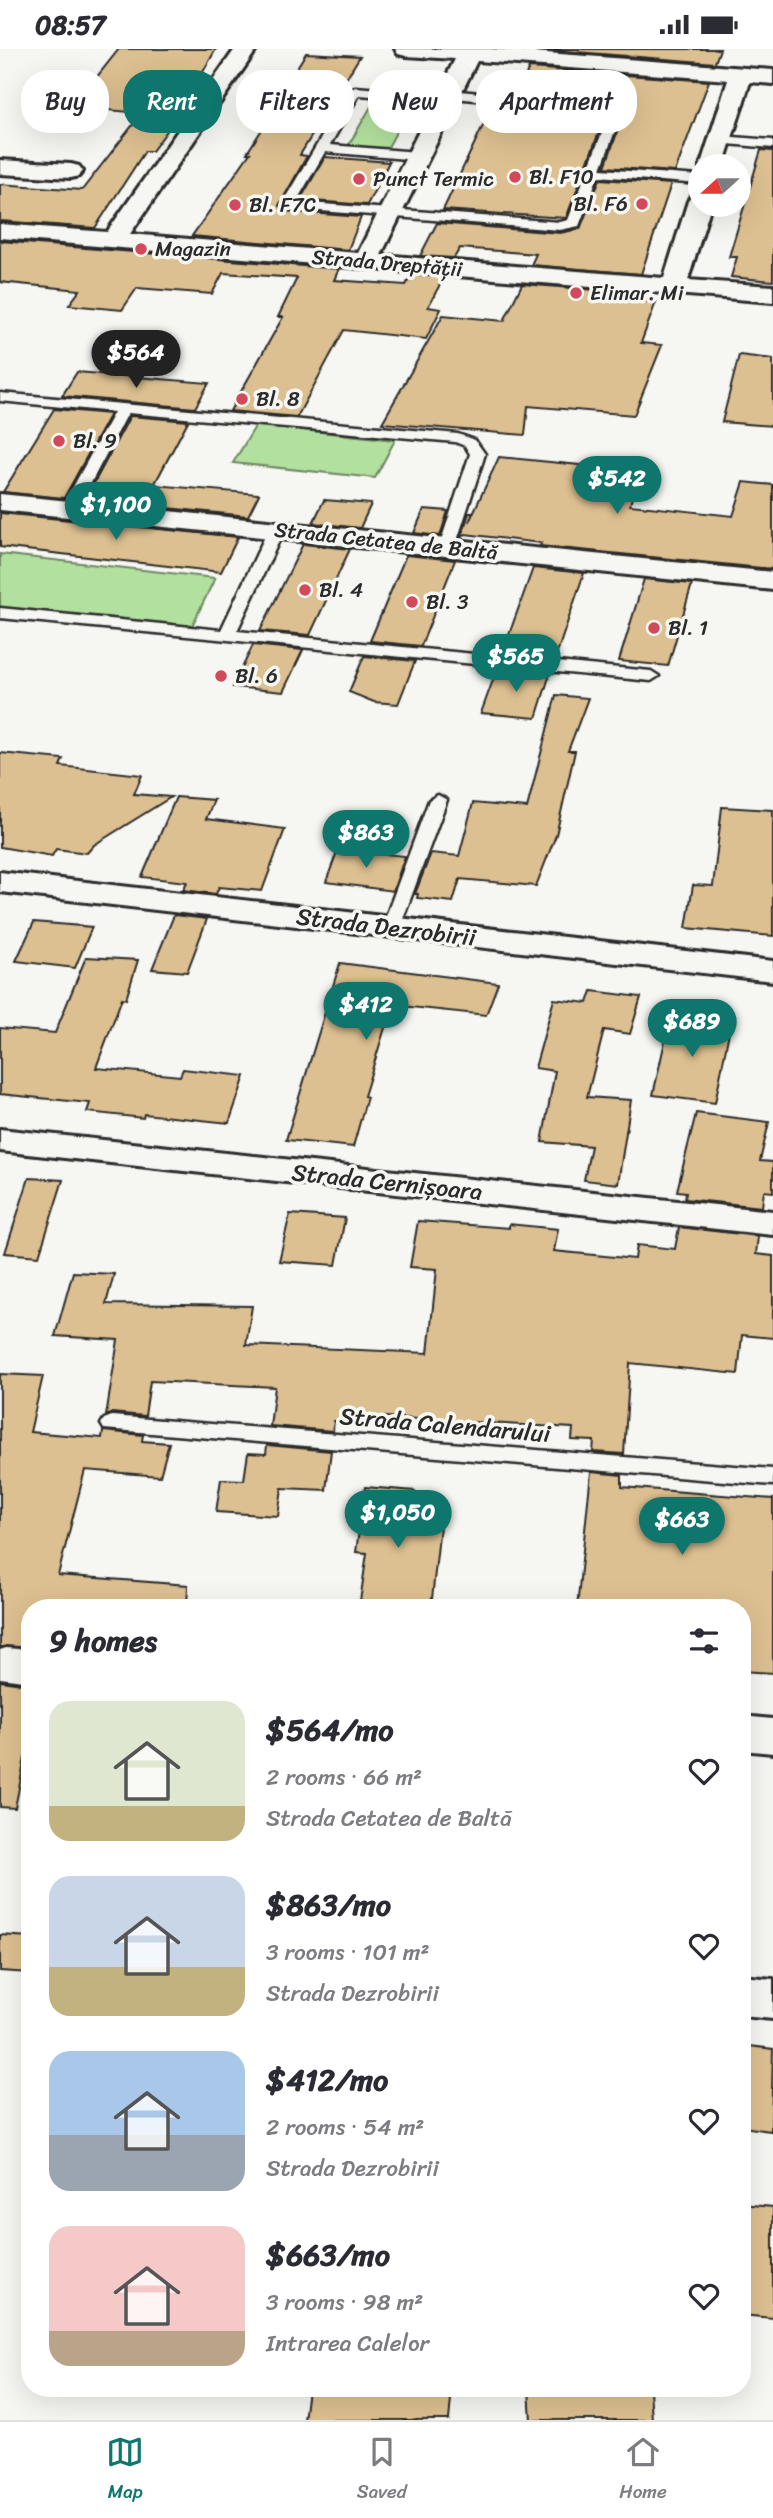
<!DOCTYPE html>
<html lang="en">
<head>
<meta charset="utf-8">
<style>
  body { margin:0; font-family:Sriracha,sans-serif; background:#f7f7f7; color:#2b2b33; height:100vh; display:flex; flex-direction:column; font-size:26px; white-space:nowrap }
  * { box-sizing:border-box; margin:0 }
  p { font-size:23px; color:#7c7c81 }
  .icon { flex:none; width:38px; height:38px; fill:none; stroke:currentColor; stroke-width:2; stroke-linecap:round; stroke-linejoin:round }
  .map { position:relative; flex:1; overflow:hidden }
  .sheet { position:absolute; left:21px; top:1550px; width:730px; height:798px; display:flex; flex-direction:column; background:#fff; border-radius:28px; box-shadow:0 7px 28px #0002 }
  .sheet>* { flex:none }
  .hud { position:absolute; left:21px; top:21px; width:732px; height:63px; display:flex; gap:14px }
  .needle { width:46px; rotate:249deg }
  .buttons { position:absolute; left:688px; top:105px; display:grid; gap:14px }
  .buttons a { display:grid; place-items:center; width:63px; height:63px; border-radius:50%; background:#fff; box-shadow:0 7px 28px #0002; font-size:35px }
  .price { position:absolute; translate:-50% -60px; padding:0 16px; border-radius:24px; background:#0f766e; color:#fff; font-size:23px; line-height:46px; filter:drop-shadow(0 2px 4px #0008) }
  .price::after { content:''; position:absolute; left:50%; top:42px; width:21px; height:16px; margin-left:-10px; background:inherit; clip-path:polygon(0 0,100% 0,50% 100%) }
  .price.selected { background:#222; color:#fff }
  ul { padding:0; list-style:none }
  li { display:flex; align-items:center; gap:21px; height:175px; padding:0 28px }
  li span { display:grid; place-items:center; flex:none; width:196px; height:140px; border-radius:21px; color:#555 }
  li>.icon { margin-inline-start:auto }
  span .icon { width:84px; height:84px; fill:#fffc; stroke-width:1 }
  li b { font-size:30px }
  h2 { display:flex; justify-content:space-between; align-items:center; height:84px; padding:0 28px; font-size:30px }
  .tag { padding:0 24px; border-radius:28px; background:#fff; box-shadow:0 7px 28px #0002; font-size:24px; line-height:63px }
  .tag.selected { background:#0f766e; color:#fff }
  .status { display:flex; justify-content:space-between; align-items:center; height:49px; padding:0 35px; background:#fff; direction:ltr }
  .status svg { height:19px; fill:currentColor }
  .tab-bar { display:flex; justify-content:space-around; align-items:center; height:98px; border-top:2px solid #e1e1e2; background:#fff; font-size:19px; color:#7c7c81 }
  .tab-bar a { display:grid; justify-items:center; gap:4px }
  .tab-bar .selected { color:#0f766e }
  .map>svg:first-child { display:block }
  .green { fill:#b2e09e; stroke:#6e8664; stroke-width:2 }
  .building { fill:#ddc091; stroke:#2b2b2b; stroke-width:2 }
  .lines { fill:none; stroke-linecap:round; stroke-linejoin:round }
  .lane-casing { stroke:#2b2b2b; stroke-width:5 }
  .street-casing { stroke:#2b2b2b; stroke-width:6 }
  .secondary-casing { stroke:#2b2b2b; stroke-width:6 }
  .lane { fill:#f6f6f2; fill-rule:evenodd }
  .street { fill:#f6f6f2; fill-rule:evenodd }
  .secondary { fill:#f6f6f2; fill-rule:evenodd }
  .poi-dot { fill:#d1495b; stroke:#f6f6f2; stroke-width:2.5 }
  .labels { text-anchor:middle; stroke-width:7; stroke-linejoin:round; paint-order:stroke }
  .far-poi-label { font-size:21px; fill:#2b2b2b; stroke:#f6f6f2; text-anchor:start }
  .far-street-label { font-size:21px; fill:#2b2b2b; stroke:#f6f6f2 }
  .street-label { font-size:24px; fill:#2b2b2b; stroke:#f6f6f2 }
</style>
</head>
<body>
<div class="status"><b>08:57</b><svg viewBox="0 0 49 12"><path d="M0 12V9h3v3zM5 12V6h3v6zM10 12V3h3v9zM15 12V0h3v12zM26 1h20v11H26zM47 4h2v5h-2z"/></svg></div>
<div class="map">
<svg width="773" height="2371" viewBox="0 0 773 2371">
  <rect width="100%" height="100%" fill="#f6f6f2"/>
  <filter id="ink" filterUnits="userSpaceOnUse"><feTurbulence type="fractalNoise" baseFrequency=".0143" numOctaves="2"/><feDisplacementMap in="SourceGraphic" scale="14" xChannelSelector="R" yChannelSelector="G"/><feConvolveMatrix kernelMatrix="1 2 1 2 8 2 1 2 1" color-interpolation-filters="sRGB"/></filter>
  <g filter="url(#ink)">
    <path class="green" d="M 376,49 L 413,52 L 387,100 L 348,97 Z
      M 256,376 L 395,391 L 375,429 L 233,414 Z
      M 0,505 L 215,529 L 192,577 L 0,558 Z"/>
    <path class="building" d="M 119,0 L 216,0 L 178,67 L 152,102 L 145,102 L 95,179 L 0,172 L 0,135 L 82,141 L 142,64 L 73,58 Z
      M 538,0 L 720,0 L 715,14 Z
      M 306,4 L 360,7 L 300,106 L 307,107 L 279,157 L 283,162 L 361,168 L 348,201 L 192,187 L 250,104 L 247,104 L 292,33 L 288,33 Z
      M 529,19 L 709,32 L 675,123 L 605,118 L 625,61 L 623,56 L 517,45 Z
      M 512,57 L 606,65 L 566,169 L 443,161 L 486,70 L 505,71 Z
      M 761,101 L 773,102 L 773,232 L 731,228 L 737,208 L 729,208 Z
      M 325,108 L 389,113 L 367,156 L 300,151 Z
      M 600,130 L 671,135 L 641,225 L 531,216 L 536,205 L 460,199 L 454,209 L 420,207 L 437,174 L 560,184 L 580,180 Z
      M 0,192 L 339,220 L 334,231 L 406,236 L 411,226 L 444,228 L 428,258 L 441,260 L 426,290 L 344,281 L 297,368 L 230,362 L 283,268 L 278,268 L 297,229 L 223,224 L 212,245 L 137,239 L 122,261 L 69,256 L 80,241 L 0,233 Z
      M 522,235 L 634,244 L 632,251 L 656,253 L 641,294 L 662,296 L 634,366 L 528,357 L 525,386 L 382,374 L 443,266 L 504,272 Z
      M 739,306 L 773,310 L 773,377 L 722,373 Z
      M 77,323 L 209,334 L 195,359 L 62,347 Z
      M 54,360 L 110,365 L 64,449 L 3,443 Z
      M 130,367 L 188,372 L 154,436 L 259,445 L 248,467 L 85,451 Z
      M 499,408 L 639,422 L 630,456 L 733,467 L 744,433 L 773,436 L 773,520 L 540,497 L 541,494 L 465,485 L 461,489 L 469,464 L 473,464 L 469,473 Z
      M 324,451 L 337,452 L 371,455 L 360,479 L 313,474 Z
      M 424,460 L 448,462 L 440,487 L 414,484 Z
      M 0,464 L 238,488 L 221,523 L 0,498 Z
      M 303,495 L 350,500 L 310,586 L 260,582 Z
      M 406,506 L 455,511 L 421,597 L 370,592 Z
      M 533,519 L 584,524 L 555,610 L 502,605 Z
      M 644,530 L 692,535 L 668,617 L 619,612 Z
      M 253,596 L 303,601 L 283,643 L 233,638 Z
      M 364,607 L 415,612 L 398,655 L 374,653 L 349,643 Z
      M 497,620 L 550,625 L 536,669 L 481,664 Z
      M 556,646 L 588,649 L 568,702 L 575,702 L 556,786 L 536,837 L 460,830 L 453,853 L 417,849 L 418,845 L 415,845 L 431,804 L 459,807 L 473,754 L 527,759 Z
      M 0,704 L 63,710 L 60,717 L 142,726 L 134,745 L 171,748 L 94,796 L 87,804 L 56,800 L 52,807 L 0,798 Z
      M 176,748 L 214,751 L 206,770 L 285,780 L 262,842 L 219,838 L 216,845 L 183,841 L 187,833 L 142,828 Z
      M 722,758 L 773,761 L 773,887 L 686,879 L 693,836 L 713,837 Z
      M 338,800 L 405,807 L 393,842 L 326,833 Z
      M 174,866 L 207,870 L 187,923 L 152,920 Z
      M 34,873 L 92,878 L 75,919 L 16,912 Z
      M 86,908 L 138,911 L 126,950 L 122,949 L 96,1019 L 180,1027 L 183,1020 L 245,1027 L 229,1074 L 144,1065 L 143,1069 L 87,1063 L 90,1054 L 0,1045 L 0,979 L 55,984 Z
      M 340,914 L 498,934 L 486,966 L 392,956 L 364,1047 L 367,1048 L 353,1098 L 286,1091 Z
      M 592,942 L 641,948 L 630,985 L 604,981 L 587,1048 L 631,1051 L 618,1135 L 584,1131 L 591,1097 L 542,1093 L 555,1022 L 535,1019 L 554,950 L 588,954 Z
      M 671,965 L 731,973 L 715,1054 L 653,1046 Z
      M 696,1064 L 769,1073 L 760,1112 L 773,1113 L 773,1143 L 764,1142 L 762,1158 L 685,1150 L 686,1143 L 677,1142 Z
      M 29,1129 L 63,1131 L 39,1207 L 5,1204 Z
      M 290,1165 L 345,1169 L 336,1216 L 279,1212 Z
      M 418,1172 L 509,1179 L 509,1175 L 558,1180 L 554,1202 L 635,1210 L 637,1196 L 675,1200 L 679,1178 L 758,1187 L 756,1205 L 773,1207 L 773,1289 L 742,1286 L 738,1325 L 630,1314 L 624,1405 L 593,1403 L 594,1392 L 572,1391 L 573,1379 L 367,1367 L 366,1373 L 334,1372 L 333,1382 L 270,1377 L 275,1338 L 150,1332 L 145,1367 L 112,1364 L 106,1367 L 118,1291 L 55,1287 L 73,1223 L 114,1225 L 106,1255 L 252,1257 L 246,1296 L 428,1304 L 437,1220 L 410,1218 Z
      M 0,1325 L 43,1327 L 30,1383 L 102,1389 L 103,1382 L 143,1386 L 142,1392 L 169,1394 L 160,1427 L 85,1421 L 58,1526 L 188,1536 L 187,1559 L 30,1559 L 30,1598 L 0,1598 Z
      M 267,1396 L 331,1402 L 326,1441 L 282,1439 L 278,1467 L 216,1463 L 221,1430 L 244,1431 L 248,1404 L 266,1405 Z
      M 591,1423 L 622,1426 L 622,1438 L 773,1450 L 773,1624 L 742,1622 L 742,1559 L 577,1559 Z
      M 365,1438 L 415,1442 L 413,1457 L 442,1459 L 431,1559 L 359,1559 L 367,1504 L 356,1503 Z
      M 0,1632 L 30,1636 L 30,1684 L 15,1759 L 0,1758 Z
      M 0,1886 L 30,1888 L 30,1924 L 0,1922 Z
      M 742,1996 L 773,2000 L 771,2082 L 742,2078 Z
      M 742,2155 L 773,2158 L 773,2269 L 742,2266 Z
      M 308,2340 L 452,2340 L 449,2371 L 304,2371 Z
      M 529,2340 L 650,2340 L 652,2371 L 531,2371 Z"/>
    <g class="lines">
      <g class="lane-casing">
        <path id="lane" d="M 355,38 L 443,45 L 449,41 L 621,57 L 623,60 L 601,120 L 700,127 L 700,135 L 598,127 L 579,177 L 560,181 L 283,159 L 281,156 L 349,42 ZM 359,46 L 447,53 L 453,49 L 610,63 L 568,171 L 560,173 L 296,153 L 325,103 L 418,111 L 424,107 L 418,103 L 330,96 Z
          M 720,87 L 773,91 L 773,99 L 716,94 L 714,91 Z
          M 0,344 L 458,385 L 475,391 L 485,405 L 455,498 L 447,503 L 439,498 L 470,405 L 465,397 L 455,393 L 128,364 L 77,460 L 69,465 L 61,460 L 114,363 L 0,352 Z
          M 276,476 L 284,481 L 237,582 L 651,622 L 659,627 L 651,632 L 0,569 L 0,559 L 221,581 L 268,481 Z
          M 438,746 L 447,751 L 400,878 L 398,882 L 384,882 L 382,878 L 429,751 Z
          M 112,1367 L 773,1420 L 773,1436 L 104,1380 L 101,1375 L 104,1370 Z"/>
      </g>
      <g class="street-casing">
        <path id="street" d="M 235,0 L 257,0 L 130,185 L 358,204 L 455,10 L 406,7 L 398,5 L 395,0 L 492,0 L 773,21 L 773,35 L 750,33 L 723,117 L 700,118 L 728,31 L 477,12 L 381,206 L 664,229 L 688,152 L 692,147 L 700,145 L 700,156 L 711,156 L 688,231 L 773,237 L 773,253 L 0,189 L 0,175 L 107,183 Z
          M 0,111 L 71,115 L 79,117 L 83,122 L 79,127 L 71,129 L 0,125 Z
          M 0,445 L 773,523 L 773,541 L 0,461 Z
          M 6,1599 L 30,1601 L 30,1633 L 0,1629 L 0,1601 Z
          M 742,1667 L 773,1670 L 773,1704 L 742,1701 Z
          M 742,1927 L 773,1930 L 773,1970 L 742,1967 Z"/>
      </g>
      <g class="secondary-casing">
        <path id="secondary" d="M 0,823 L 773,912 L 773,932 L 0,843 Z
          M 0,1080 L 773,1162 L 773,1186 L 0,1102 Z"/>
      </g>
      <use href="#lane" class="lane"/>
      <use href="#street" class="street"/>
      <use href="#secondary" class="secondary"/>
    </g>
  </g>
  <g class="poi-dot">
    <circle cx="515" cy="128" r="7"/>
    <circle cx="359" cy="130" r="7"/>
    <circle cx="642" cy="155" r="7"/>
    <circle cx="235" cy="156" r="7"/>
    <circle cx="141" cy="200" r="7"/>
    <circle cx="576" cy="244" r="7"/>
    <circle cx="242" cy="350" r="7"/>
    <circle cx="59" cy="392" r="7"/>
    <circle cx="305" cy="541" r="7"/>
    <circle cx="412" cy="553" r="7"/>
    <circle cx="654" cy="579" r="7"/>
    <circle cx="221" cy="627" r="7"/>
  </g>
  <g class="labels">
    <g class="far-poi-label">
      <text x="529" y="135">Bl. F10</text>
      <text x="373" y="137">Punct Termic</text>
      <text x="628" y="162" text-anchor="end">Bl. F6</text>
      <text x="249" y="163">Bl. F7C</text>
      <text x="155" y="207">Magazin</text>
      <text x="590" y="251">Elimar. Mi</text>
      <text x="256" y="357">Bl. 8</text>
      <text x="73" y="399">Bl. 9</text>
      <text x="319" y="548">Bl. 4</text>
      <text x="426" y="560">Bl. 3</text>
      <text x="668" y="586">Bl. 1</text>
      <text x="235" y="634">Bl. 6</text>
    </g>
    <g class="far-street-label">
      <text transform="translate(387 214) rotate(5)" y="7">Strada Dreptății</text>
      <text transform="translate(386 492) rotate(6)" y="7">Strada Cetatea de Baltă</text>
    </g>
    <g class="street-label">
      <text transform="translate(386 878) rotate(7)" y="8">Strada Dezrobirii</text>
      <text transform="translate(387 1133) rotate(6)" y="8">Strada Cernișoara</text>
      <text transform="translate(445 1376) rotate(5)" y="8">Strada Calendarului</text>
    </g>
  </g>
</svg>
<div class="buttons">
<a><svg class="needle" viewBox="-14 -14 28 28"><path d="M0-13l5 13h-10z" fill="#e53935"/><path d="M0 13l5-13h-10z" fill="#7c7c81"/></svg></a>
</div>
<b class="price selected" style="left:136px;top:341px">$564</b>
<b class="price" style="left:617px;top:467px">$542</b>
<b class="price" style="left:116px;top:493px">$1,100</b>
<b class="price" style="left:516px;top:645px">$565</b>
<b class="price" style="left:366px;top:821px">$863</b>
<b class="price" style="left:366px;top:993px">$412</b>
<b class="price" style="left:692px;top:1010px">$689</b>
<b class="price" style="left:398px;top:1501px">$1,050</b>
<b class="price" style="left:682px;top:1508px">$663</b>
<div class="hud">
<a class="tag">Buy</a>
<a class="tag selected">Rent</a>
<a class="tag">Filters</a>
<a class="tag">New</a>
<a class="tag">Apartment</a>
</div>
<section class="sheet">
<h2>9 homes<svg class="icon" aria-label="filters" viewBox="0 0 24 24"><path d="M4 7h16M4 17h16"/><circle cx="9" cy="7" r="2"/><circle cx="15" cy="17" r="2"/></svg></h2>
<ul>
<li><span style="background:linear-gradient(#dfe7d0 75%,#c2b280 0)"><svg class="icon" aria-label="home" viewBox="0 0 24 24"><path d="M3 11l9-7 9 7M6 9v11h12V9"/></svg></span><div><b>$564/mo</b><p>2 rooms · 66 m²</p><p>Strada Cetatea de Baltă</p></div><svg class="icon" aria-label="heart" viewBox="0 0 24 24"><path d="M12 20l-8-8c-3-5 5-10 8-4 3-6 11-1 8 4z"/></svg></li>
<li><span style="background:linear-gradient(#c9d6e8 65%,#c2b280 0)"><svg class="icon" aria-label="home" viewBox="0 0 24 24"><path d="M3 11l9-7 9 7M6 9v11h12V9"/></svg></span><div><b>$863/mo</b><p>3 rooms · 101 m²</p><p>Strada Dezrobirii</p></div><svg class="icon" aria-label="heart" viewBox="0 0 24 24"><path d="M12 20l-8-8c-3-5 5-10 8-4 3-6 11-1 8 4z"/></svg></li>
<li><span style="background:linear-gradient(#a9c7e8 60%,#9aa5b1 0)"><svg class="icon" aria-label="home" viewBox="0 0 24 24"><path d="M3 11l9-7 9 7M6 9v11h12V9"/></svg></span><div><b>$412/mo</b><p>2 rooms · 54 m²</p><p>Strada Dezrobirii</p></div><svg class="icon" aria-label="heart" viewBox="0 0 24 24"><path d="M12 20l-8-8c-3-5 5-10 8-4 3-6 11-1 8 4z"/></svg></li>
<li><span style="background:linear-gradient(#f6c9c9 75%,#b9a48a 0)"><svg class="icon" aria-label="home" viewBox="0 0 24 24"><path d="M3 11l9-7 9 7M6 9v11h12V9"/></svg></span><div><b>$663/mo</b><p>3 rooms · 98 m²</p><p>Intrarea Calelor</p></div><svg class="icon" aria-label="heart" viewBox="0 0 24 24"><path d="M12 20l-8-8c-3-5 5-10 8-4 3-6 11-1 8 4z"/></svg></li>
</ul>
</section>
</div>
<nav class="tab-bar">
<a class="selected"><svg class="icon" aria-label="map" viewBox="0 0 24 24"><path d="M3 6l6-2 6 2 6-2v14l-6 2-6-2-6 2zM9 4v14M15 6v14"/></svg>Map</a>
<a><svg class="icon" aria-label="saved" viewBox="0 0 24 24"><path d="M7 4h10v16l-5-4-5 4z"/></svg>Saved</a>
<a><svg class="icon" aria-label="home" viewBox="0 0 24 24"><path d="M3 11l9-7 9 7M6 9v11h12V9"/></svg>Home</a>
</nav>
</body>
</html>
